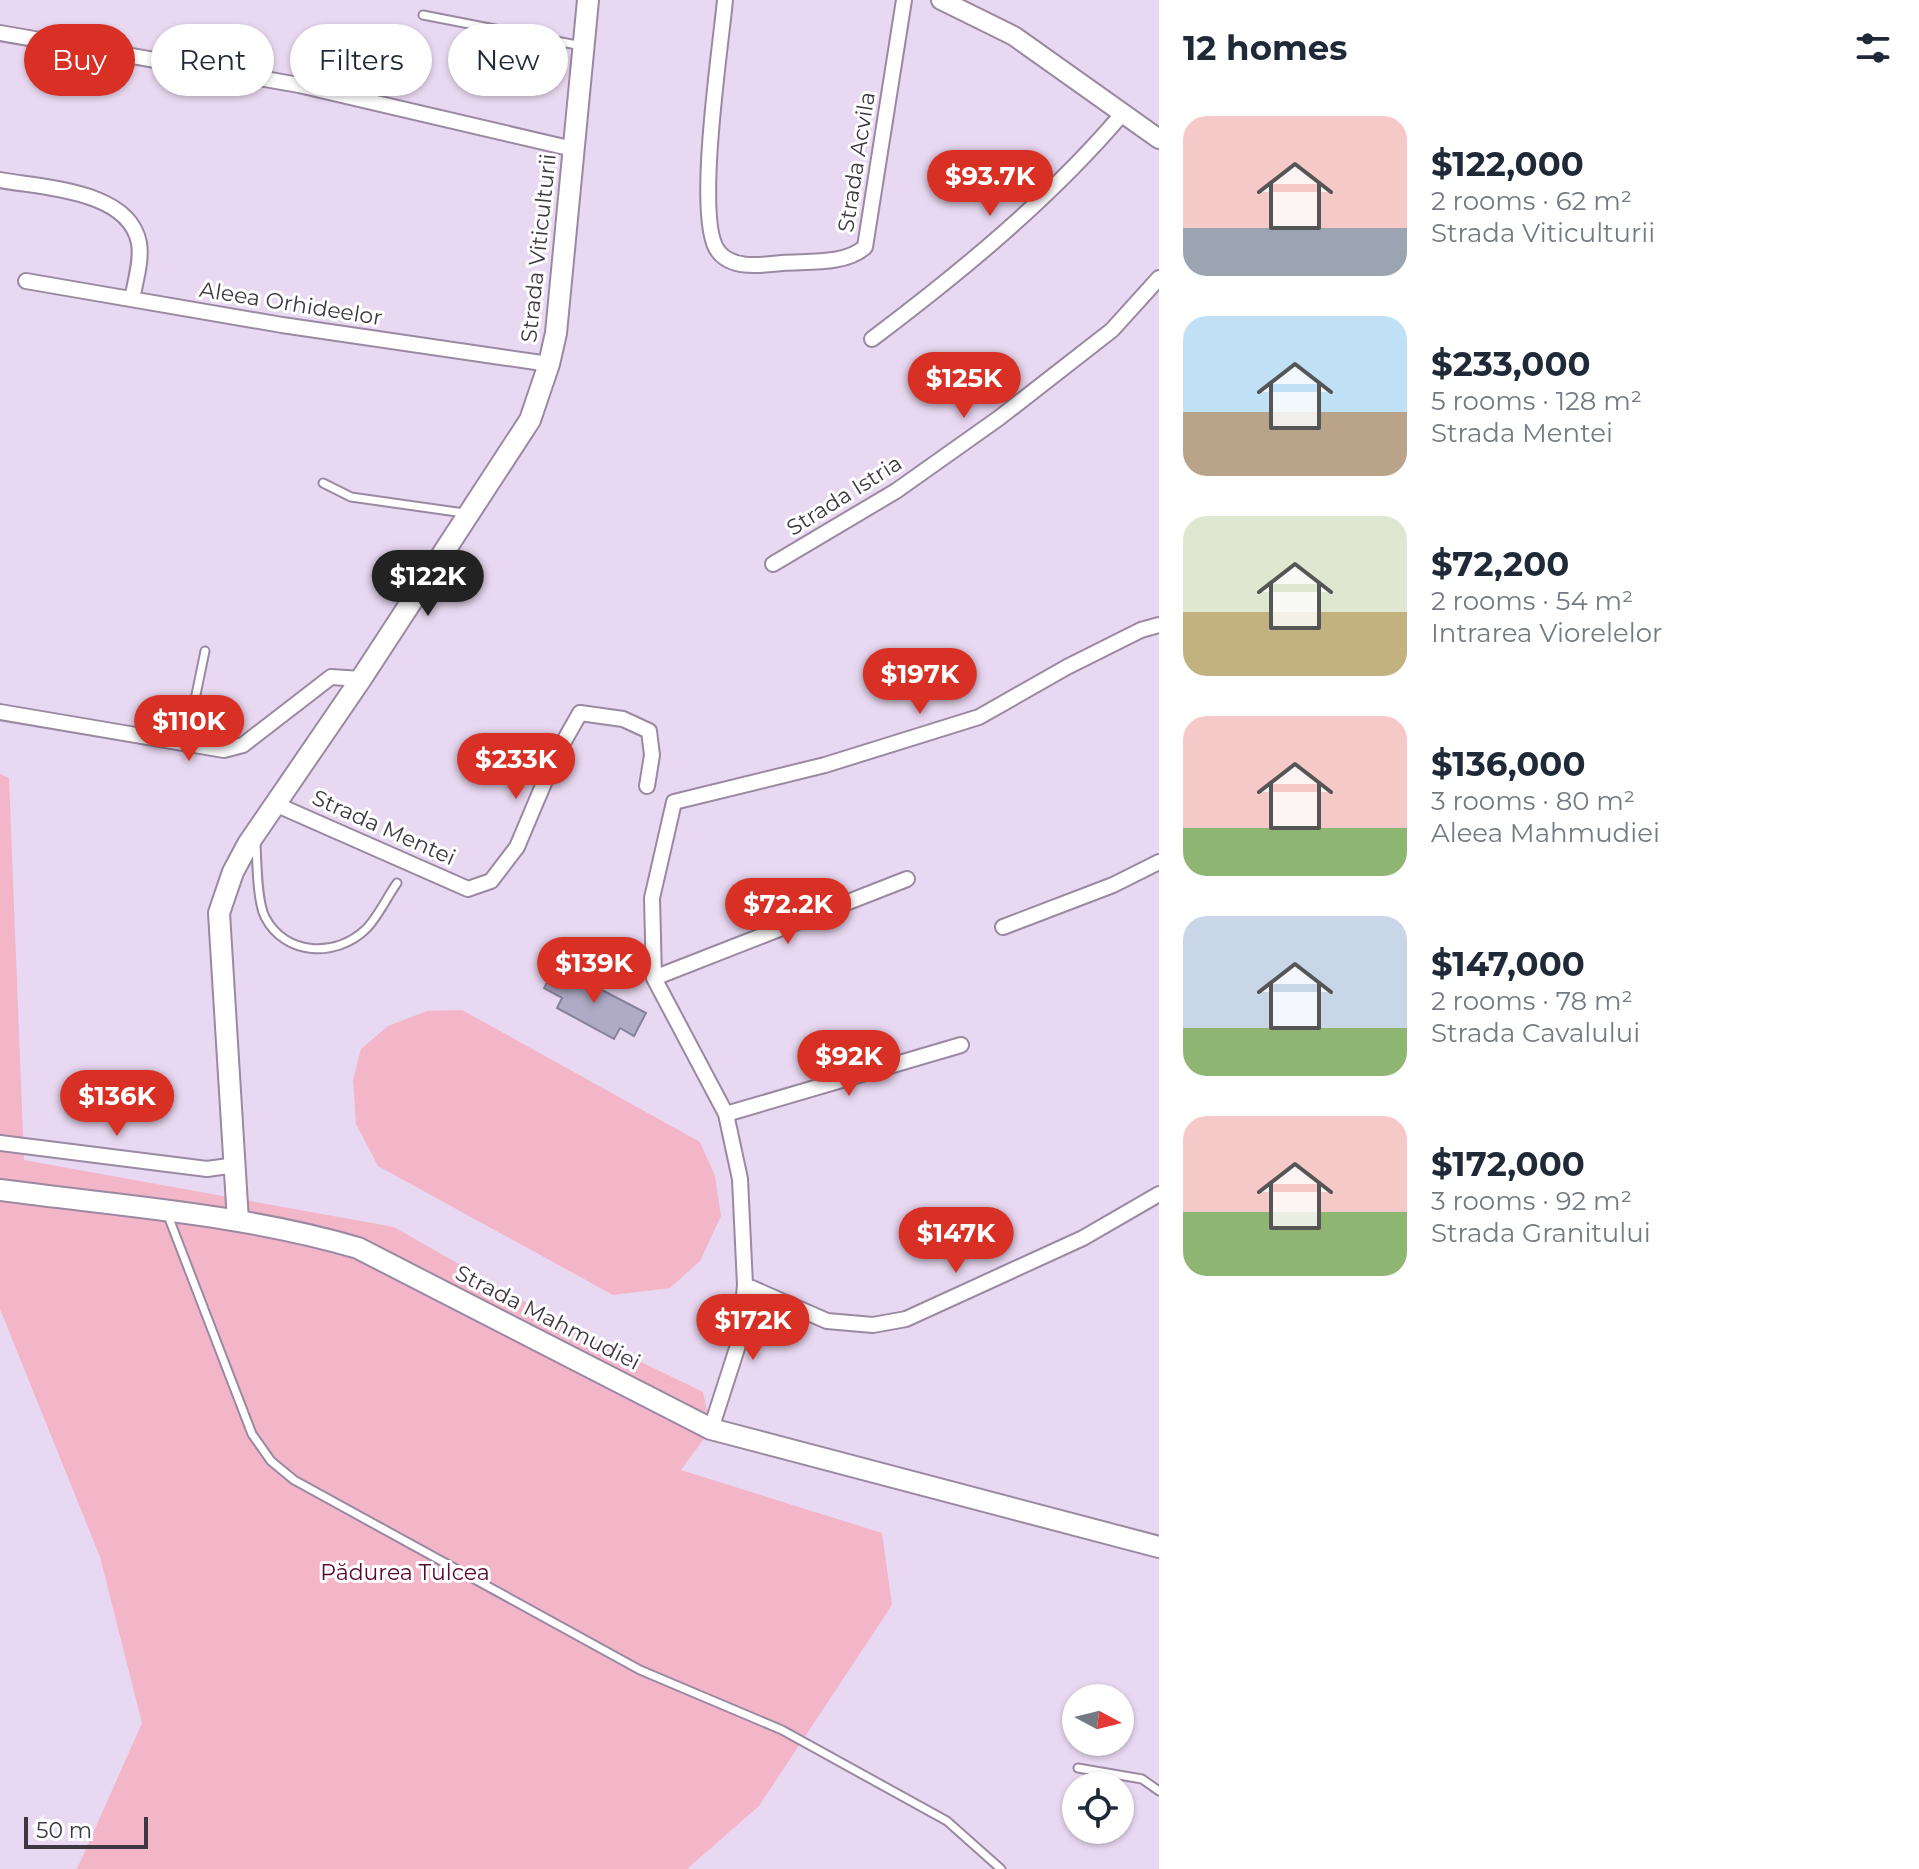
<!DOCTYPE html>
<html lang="en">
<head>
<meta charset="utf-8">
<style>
  body { margin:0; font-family:Montserrat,sans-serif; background:#f6f6f7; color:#1f2937; height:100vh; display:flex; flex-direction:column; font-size:30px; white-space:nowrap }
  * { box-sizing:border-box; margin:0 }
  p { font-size:26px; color:#747a83 }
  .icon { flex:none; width:44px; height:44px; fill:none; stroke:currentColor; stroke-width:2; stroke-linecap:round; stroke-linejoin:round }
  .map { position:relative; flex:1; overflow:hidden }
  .drawer { display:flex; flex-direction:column; background:#fff; width:760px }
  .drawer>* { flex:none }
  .banner { position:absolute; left:24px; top:24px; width:760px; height:72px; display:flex; gap:16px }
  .needle { width:52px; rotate:97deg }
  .fabs { position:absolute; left:1062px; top:1684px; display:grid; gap:16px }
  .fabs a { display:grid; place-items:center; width:72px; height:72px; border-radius:50%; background:#fff; box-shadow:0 2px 6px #0004; font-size:40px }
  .scale { position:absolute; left:24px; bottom:20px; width:124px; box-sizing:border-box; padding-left:8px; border:4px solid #3e3741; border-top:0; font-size:22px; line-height:28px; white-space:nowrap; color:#3e3741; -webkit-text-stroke:6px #fff; paint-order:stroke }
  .price { position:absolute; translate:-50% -68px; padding:0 18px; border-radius:28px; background:#d93025; color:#fff; font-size:26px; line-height:52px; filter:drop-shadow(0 2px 4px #0008) }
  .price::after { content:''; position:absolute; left:50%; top:48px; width:24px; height:18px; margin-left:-12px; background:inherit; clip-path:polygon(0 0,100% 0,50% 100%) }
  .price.current { background:#222; color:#fff }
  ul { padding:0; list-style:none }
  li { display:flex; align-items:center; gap:24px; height:200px; padding:0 24px }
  li span { display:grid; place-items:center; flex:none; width:224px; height:160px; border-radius:24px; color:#555 }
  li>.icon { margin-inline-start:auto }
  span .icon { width:96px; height:96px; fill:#fffc; stroke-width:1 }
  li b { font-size:34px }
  h2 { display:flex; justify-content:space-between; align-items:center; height:96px; padding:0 24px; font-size:34px }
  .chip { padding:0 28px; border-radius:36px; background:#fff; box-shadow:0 2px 6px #0004; font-size:28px; line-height:72px }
  .chip.current { background:#d93025; color:#fff }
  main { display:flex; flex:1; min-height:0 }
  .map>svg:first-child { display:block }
  .green { fill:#f3b6c9 }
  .building { fill:#afaac5; stroke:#87829c; stroke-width:2 }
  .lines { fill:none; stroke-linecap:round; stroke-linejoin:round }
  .service-casing { stroke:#9a89a1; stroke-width:11 }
  .minor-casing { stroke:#9a89a1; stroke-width:18 }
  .tertiary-casing { stroke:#9a89a1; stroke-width:22 }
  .secondary-casing { stroke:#9a89a1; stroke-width:24 }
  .service { stroke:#fff; stroke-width:7 }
  .minor { stroke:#fff; stroke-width:14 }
  .tertiary { stroke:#fff; stroke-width:18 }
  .secondary { stroke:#fff; stroke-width:20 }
  .labels { text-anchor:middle; stroke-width:6; stroke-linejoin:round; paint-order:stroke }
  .street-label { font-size:22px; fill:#3e3741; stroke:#fff }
  .park-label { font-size:22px; fill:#5b0830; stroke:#fff }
</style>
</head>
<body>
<main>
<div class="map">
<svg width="1159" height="1869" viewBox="0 0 1159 1869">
  <rect width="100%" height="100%" fill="#e9d8f1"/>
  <path class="green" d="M 0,774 L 9,778 L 24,1160 L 394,1227 L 571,1328 L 703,1392 L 711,1429 L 681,1470 L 882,1533 L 892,1605 L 759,1806 L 687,1869 L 77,1869 L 142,1723 L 100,1557 L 0,1309 Z
    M 462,1010 L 700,1142 L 715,1176 L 721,1216 L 700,1261 L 670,1288 L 613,1295 L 378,1166 L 356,1124 L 353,1080 L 361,1049 L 388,1026 L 427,1011 Z"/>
  <path class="building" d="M 556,966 L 646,1013 L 634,1036 L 620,1028 L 614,1039 L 557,1008 L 562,998 L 544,988 Z"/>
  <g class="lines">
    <g class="service-casing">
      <path id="service" d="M 423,15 L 582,46
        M 323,483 L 351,497 L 464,513
        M 186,743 L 205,651
        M 256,844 C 257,863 257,901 265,917 C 285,956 336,958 366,929 C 378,917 387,897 397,883
        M 167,1213 L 252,1434 L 271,1461 L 294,1480 L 640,1670 L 782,1730 L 947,1821 L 1001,1869
        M 1078,1768 L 1142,1779 L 1159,1791"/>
    </g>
    <g class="minor-casing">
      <path id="minor" d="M 725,0 C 721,45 694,220 718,251 C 732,270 762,265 782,263 C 808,261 845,265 865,247 L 904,0
        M 0,33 L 299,85 L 573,149
        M 0,180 C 43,188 129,190 139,243 C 142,260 135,283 132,299
        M 26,281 L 282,325 L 549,364
        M 872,339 C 961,272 1051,198 1123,113
        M 773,564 L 896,491 L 999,418 L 1112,330 L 1159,278
        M 0,712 L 224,750 L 243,745 L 331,677 L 361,679
        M 275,804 L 468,889 L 491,881 L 517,847 L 555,757 L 580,713 L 623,719 L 649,731 L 652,755 L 647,786
        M 1003,927 L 1113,885 L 1159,862
        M 654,978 L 907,879
        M 726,1114 L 961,1045
        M 0,1143 L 207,1169 L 236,1165
        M 745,1285 L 827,1321 L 873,1325 L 906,1319 L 1083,1238 L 1159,1194
        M 711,1429 L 740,1339 L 745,1285 L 740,1179 L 726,1114 L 654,978 L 652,898 L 674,802 L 825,765 L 979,717 L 1067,667 L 1141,630 L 1159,625"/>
    </g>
    <g class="tertiary-casing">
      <path id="tertiary" d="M 941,0 L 1014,36 L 1159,139"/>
    </g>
    <g class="secondary-casing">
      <path id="secondary" d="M 0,1190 C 119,1206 243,1214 358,1248 L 711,1429 L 1159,1547
        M 238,1221 L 219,913 L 233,872 L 248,844 L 361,679 L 530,420 L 549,364 L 556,333 L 588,0"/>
    </g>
    <use href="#service" class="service"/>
    <use href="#minor" class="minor"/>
    <use href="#tertiary" class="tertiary"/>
    <use href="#secondary" class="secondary"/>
  </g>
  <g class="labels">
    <g class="street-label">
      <text transform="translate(856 162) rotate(-81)" y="8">Strada Acvila</text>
      <text transform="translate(538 248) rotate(-84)" y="8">Strada Viticulturii</text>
      <text transform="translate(291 303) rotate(9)" y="8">Aleea Orhideelor</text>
      <text transform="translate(844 495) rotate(-32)" y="8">Strada Istria</text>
      <text transform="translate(384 827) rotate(24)" y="8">Strada Mentei</text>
      <text transform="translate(548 1317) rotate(27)" y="8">Strada Mahmudiei</text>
    </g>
    <g class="park-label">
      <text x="405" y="1580">Pădurea Tulcea</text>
    </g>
  </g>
</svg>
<div class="fabs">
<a><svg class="needle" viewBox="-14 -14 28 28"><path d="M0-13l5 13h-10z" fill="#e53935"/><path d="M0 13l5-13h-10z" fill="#747a83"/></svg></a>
<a><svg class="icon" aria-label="locate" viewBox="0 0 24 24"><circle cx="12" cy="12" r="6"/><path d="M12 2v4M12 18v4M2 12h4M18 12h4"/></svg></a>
</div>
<div class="scale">50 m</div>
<b class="price" style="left:990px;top:218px">$93.7K</b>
<b class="price" style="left:964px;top:420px">$125K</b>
<b class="price current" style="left:428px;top:618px">$122K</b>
<b class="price" style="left:920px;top:716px">$197K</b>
<b class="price" style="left:189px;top:763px">$110K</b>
<b class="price" style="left:516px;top:801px">$233K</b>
<b class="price" style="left:788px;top:946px">$72.2K</b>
<b class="price" style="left:594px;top:1005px">$139K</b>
<b class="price" style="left:849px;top:1098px">$92K</b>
<b class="price" style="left:117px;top:1138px">$136K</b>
<b class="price" style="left:956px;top:1275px">$147K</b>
<b class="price" style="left:753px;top:1362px">$172K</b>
<div class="banner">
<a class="chip current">Buy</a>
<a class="chip">Rent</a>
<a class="chip">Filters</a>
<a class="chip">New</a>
</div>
</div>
<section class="drawer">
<h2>12 homes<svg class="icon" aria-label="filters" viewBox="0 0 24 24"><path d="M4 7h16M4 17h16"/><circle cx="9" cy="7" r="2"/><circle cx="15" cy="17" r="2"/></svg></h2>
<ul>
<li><span style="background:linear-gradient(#f6c9c9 70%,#9aa5b1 0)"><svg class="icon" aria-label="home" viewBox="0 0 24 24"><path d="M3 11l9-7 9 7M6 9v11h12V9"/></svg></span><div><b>$122,000</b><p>2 rooms · 62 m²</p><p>Strada Viticulturii</p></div></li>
<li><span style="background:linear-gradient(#bfe0f5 60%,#b9a48a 0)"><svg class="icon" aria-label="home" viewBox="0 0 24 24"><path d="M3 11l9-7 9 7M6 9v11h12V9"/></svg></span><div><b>$233,000</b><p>5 rooms · 128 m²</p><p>Strada Mentei</p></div></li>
<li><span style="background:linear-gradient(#dfe7d0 60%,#c2b280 0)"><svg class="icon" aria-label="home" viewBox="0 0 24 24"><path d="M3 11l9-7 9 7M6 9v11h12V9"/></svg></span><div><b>$72,200</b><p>2 rooms · 54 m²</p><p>Intrarea Viorelelor</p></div></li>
<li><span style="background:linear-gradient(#f6c9c9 70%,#8fb573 0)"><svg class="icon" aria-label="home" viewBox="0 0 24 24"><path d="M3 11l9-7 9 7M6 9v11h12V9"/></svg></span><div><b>$136,000</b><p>3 rooms · 80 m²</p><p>Aleea Mahmudiei</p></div></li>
<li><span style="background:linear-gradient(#c9d6e8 70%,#8fb573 0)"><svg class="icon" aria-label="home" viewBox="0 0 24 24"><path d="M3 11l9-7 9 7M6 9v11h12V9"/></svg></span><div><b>$147,000</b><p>2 rooms · 78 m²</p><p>Strada Cavalului</p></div></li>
<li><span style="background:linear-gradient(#f6c9c9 60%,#8fb573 0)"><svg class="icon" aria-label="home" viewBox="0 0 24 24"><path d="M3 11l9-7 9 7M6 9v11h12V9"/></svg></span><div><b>$172,000</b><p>3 rooms · 92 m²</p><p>Strada Granitului</p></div></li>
</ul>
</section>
</main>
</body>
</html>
